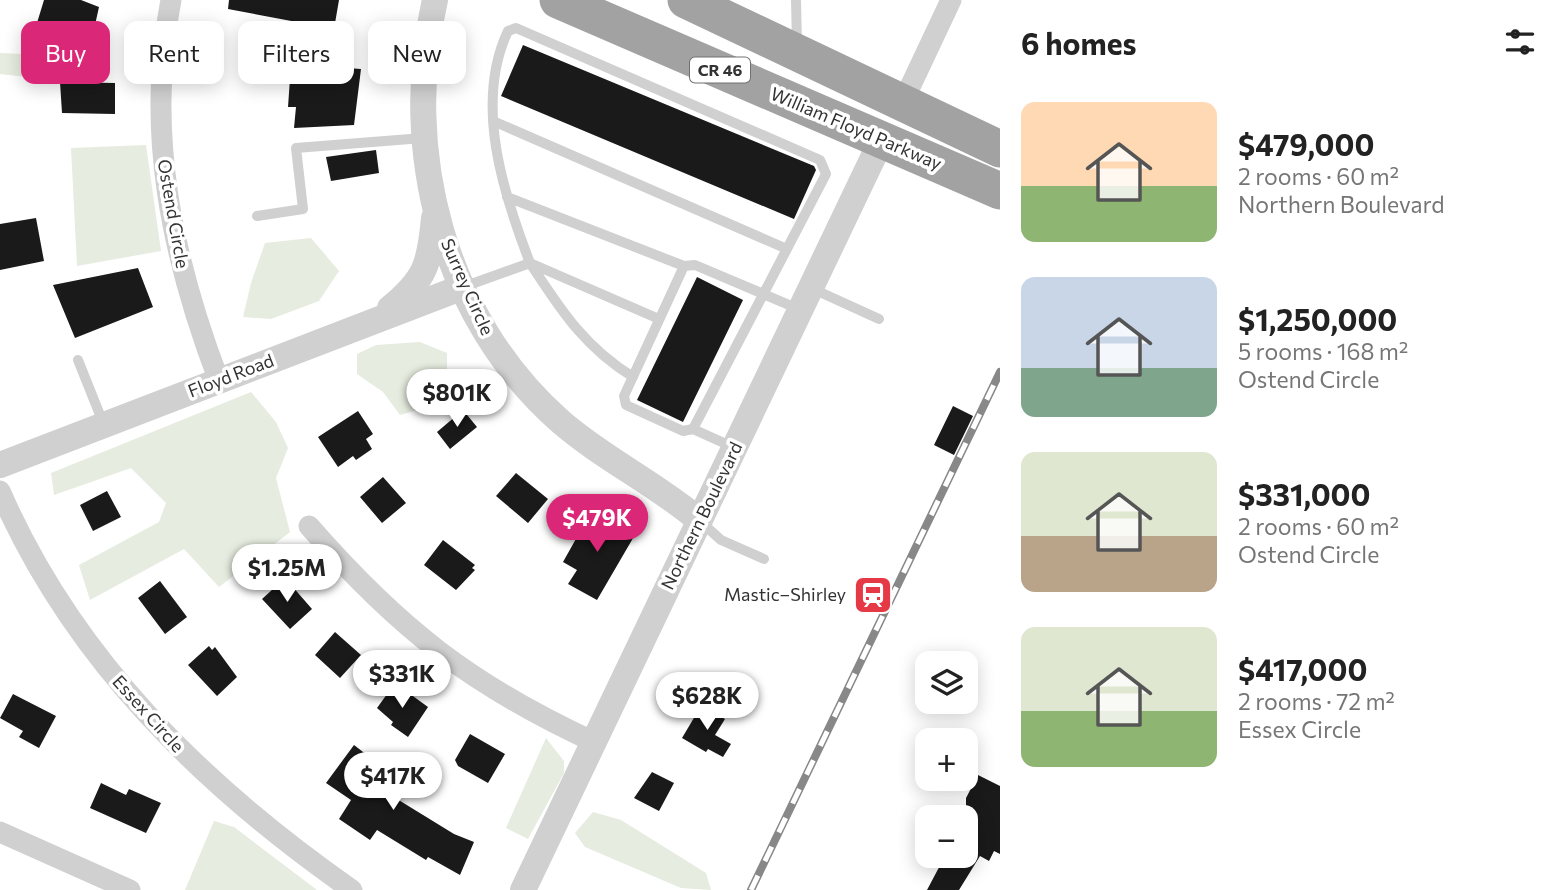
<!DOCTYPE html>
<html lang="en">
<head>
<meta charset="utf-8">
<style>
  body { margin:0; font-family:Commissioner,sans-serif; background:#f6f6f6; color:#222; height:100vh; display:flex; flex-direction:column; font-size:26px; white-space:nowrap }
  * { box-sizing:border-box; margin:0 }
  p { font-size:23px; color:#767676 }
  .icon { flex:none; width:38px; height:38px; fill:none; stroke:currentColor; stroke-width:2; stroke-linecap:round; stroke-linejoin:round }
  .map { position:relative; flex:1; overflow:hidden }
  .panel { display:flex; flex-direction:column; background:#fff; width:560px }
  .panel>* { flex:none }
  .guide { position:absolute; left:21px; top:21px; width:665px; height:63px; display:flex; gap:14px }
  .controls { position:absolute; left:915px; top:651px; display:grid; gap:14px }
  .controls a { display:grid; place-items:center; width:63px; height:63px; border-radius:14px; background:#fff; box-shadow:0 4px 18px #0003; font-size:35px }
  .price { position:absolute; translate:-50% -60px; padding:0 16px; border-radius:24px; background:#fff; color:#222; font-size:23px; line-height:46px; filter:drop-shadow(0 2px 4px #0008) }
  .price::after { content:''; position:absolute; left:50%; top:42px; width:21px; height:16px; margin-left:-10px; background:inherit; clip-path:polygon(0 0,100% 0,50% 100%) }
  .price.active { background:#db2777; color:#fff }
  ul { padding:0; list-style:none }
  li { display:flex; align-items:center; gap:21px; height:175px; padding:0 21px }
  li span { display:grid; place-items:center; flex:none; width:196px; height:140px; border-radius:14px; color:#555 }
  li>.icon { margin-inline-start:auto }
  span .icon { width:84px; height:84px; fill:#fffc; stroke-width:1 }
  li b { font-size:30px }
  h2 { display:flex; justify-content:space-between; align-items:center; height:84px; padding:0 21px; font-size:30px }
  .chip { padding:0 24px; border-radius:14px; background:#fff; box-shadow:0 4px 18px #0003; font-size:24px; line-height:63px }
  .chip.active { background:#db2777; color:#fff }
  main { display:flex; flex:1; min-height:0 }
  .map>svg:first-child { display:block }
  .green { fill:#e6ecdf }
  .building { fill:#1a1a1a }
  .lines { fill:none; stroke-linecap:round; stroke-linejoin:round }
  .service { stroke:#d0d0d0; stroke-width:10 }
  .minor { stroke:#d0d0d0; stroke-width:21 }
  .tertiary { stroke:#d0d0d0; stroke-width:26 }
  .trunk { stroke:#a2a2a2; stroke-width:37 }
  .rail-casing { stroke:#888; stroke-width:8 }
  .rail { stroke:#fff; stroke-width:5; stroke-dasharray:16; stroke-linecap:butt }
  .labels { text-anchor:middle; stroke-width:7; stroke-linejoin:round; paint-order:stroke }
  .shield { fill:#fff; stroke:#707070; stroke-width:2 }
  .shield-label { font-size:16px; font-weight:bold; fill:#333 }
  .street-label { font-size:18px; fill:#333; stroke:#fff }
  .poi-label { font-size:18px; fill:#333; stroke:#fff; text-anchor:end }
</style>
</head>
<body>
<main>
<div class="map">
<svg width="1000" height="890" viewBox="0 0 1000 890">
  <rect width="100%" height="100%" fill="#fff"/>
  <path class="green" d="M 0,53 L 23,54 L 44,79 L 0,74 Z
    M 146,145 L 161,251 L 77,266 L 71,148 Z
    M 311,238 L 339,271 L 319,301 L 271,319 L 243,317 L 251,283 L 265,243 Z
    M 420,342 L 447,353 L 447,374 L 421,409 L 400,415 L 383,392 L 357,374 L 357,354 L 376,345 Z
    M 251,392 L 276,422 L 288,448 L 276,478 L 290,532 L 219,587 L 184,549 L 90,600 L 79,565 L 159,522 L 166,503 L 131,468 L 54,495 L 51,473 Z
    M 546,738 L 564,761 L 564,773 L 528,839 L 506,828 Z
    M 593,812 L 621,820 L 706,873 L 711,890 L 681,888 L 585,847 L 575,833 Z
    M 214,821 L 234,827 L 317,890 L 185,890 Z"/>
  <path class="building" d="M 44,0 L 81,0 L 99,7 L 89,52 L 33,36 Z
    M 229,0 L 339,0 L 334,29 L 228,9 Z
    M 523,45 L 814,166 L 816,170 L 794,219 L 501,96 Z
    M 291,64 L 361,69 L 354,125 L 294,128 L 296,107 L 288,107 Z
    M 60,82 L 115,83 L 115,114 L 62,113 Z
    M 376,150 L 379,173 L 331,181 L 326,157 Z
    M 36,218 L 44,261 L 0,270 L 0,224 Z
    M 138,268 L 153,307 L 75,338 L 53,285 Z
    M 697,277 L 743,300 L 683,422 L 637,400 Z
    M 953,406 L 973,416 L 954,455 L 934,445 Z
    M 463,410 L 477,427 L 450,449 L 437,432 Z
    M 358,411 L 373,434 L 366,439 L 372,449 L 356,460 L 353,456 L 338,467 L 318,437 Z
    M 516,473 L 548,499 L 528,523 L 496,496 Z
    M 383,477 L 406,503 L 382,523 L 360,497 Z
    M 107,491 L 121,517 L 93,531 L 80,505 Z
    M 591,512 L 605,520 L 610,518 L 636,533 L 597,600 L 568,584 L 577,570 L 563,562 Z
    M 443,540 L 475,565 L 472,568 L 475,570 L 456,590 L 424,565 Z
    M 285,578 L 312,609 L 290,629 L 262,599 Z
    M 160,581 L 187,617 L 165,634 L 138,598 Z
    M 335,632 L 361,655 L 340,678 L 315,655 Z
    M 209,646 L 212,650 L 215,647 L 237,677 L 217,696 L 188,665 Z
    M 395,683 L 428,707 L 408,737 L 391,725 L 393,722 L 377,708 Z
    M 13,694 L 56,716 L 39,748 L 19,737 L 23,731 L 0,718 Z
    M 701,706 L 725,719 L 715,735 L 731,744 L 723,757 L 708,749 L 706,752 L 682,738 Z
    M 470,734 L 505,754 L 488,783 L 458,766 L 455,760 Z
    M 354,745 L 406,785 L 397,799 L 454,834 L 474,842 L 460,875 L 428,857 L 426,860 L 377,830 L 370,840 L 339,819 L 351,800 L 326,783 Z
    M 652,772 L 674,783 L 659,811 L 634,798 Z
    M 978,775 L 1000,786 L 1000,854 L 994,851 L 989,861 L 980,856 L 959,890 L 927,890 L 945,856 L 966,856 L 966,798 Z
    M 101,783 L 126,795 L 129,789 L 161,803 L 146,833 L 90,808 Z"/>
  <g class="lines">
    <path class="service" d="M 796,0 L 797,45
      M 493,121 L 787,249
      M 257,216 L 303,209 L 296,148 L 423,138
      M 684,266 L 695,265 L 801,310
      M 463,287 L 530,263 C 503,193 474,103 508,31 L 516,28 L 820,160 L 826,174 L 693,429 L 683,431 L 626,405 L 624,396 L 684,266 L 507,197
      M 811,288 L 879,319
      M 78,360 L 104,425
      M 633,377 C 584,347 561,310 530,263 L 659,319
      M 693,429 L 735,448
      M 701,522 L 721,540 L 764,559"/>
    <path class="minor" d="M 171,0 C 145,131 172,258 219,381
      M 902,104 L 951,0
      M 0,491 C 73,659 203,786 352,890
      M 309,526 C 399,629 471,685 594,742
      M 0,832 L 130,890"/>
    <path class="tertiary" d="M 435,0 C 400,150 443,319 561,422 C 605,460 657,484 700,521
      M 390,308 C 426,279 430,263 434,218
      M 0,465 L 463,287
      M 523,890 L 881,141"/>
    <path class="trunk" d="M 558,0 L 1000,191
      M 686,0 L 1000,149"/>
    <g class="rail-casing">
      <path id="rail" d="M 751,890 L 1000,372"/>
    </g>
    <use href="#rail" class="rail"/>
  </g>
  <defs>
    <g id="station-square" transform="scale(2.0125)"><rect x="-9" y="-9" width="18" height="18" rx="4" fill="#e63946" stroke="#fff"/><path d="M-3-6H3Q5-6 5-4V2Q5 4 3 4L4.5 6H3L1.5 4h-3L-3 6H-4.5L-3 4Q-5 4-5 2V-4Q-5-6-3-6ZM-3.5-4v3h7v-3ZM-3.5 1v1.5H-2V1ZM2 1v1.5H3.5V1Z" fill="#fff"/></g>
  </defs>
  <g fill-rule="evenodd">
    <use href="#station-square" x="873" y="595"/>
  </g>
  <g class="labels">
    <rect class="shield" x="690" y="57.5" width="60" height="25" rx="5"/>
    <g class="shield-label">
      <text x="720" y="76">CR 46</text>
    </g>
    <g class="street-label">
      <text transform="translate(856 129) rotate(23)" y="6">William Floyd Parkway</text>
      <text transform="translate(173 214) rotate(80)" y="6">Ostend Circle</text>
      <text transform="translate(467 287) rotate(66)" y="6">Surrey Circle</text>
      <text transform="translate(231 376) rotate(-21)" y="6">Floyd Road</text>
      <text transform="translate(702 516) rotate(-64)" y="6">Northern Boulevard</text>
      <text transform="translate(148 714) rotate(48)" y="6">Essex Circle</text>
    </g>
    <g class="poi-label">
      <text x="846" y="601">Mastic–Shirley</text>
    </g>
  </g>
</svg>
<div class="controls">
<a><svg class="icon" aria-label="layers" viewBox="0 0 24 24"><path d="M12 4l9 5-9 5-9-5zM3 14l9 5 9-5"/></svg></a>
<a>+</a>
<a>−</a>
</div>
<b class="price" style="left:457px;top:429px">$801K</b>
<b class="price active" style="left:597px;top:554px">$479K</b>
<b class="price" style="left:287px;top:604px">$1.25M</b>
<b class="price" style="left:402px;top:710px">$331K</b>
<b class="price" style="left:707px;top:732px">$628K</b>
<b class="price" style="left:393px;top:812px">$417K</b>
<div class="guide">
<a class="chip active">Buy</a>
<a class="chip">Rent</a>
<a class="chip">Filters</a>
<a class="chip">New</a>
</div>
</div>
<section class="panel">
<h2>6 homes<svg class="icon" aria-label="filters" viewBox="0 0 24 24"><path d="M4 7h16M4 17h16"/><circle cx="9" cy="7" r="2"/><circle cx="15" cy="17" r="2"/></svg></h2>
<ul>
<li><span style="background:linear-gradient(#ffd9b3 60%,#8fb573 0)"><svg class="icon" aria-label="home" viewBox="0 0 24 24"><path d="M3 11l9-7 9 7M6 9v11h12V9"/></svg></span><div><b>$479,000</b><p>2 rooms · 60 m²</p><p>Northern Boulevard</p></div></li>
<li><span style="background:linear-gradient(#c9d6e8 65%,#7fa58c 0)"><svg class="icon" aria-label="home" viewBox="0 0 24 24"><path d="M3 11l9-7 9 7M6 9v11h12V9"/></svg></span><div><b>$1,250,000</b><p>5 rooms · 168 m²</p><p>Ostend Circle</p></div></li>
<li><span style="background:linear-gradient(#dfe7d0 60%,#b9a48a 0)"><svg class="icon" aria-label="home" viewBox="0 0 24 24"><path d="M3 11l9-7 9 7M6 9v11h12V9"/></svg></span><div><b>$331,000</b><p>2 rooms · 60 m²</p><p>Ostend Circle</p></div></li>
<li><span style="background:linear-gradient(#dfe7d0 60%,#8fb573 0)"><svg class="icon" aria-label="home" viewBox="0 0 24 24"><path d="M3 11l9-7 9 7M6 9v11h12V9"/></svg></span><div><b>$417,000</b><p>2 rooms · 72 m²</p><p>Essex Circle</p></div></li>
</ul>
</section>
</main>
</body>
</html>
